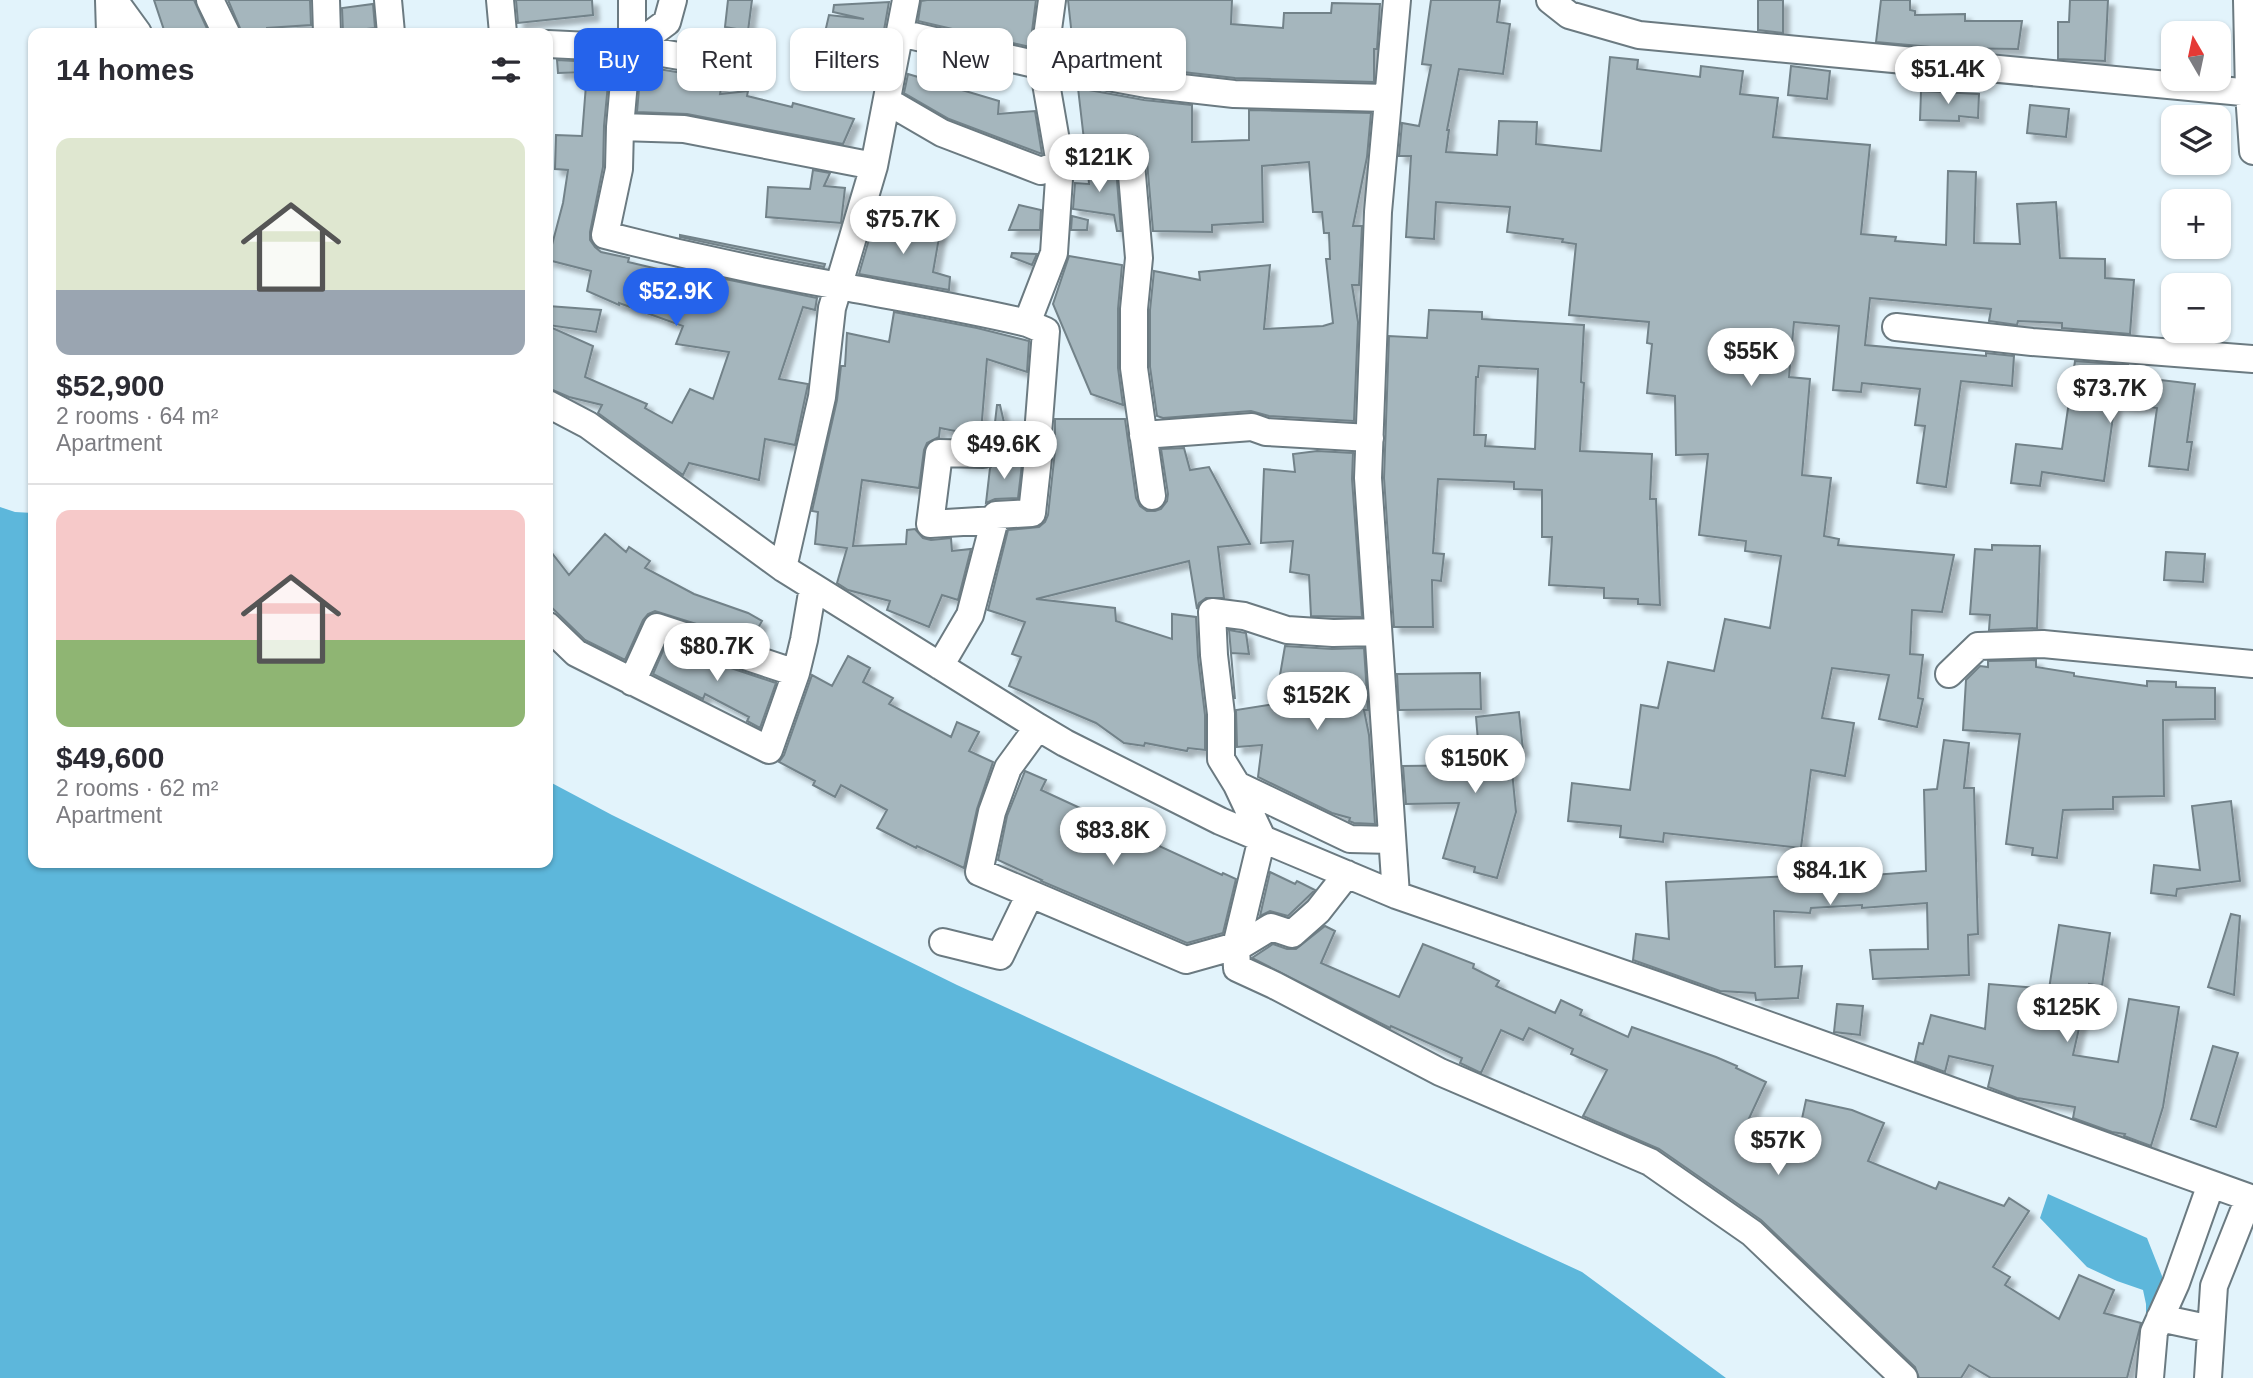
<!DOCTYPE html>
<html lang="en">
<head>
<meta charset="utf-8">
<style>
  body { margin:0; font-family:Helvetica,sans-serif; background:#f7f7f7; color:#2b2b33; height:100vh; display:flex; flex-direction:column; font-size:26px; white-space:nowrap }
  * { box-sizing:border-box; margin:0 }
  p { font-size:23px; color:#7c7c81 }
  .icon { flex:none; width:38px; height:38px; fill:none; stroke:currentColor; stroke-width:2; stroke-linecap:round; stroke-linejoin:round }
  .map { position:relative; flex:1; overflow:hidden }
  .side { position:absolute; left:28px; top:28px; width:525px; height:840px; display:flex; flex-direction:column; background:#fff; border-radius:14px; box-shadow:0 2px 5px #0004 }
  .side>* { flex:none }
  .hud { position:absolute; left:574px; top:28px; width:665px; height:63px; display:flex; gap:14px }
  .needle { width:46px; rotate:351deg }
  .fabs { position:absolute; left:2161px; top:21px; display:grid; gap:14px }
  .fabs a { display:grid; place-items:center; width:70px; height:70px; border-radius:14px; background:#fff; box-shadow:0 2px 5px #0004; font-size:35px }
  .price { position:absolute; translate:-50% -60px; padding:0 16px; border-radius:24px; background:#fff; color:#222; font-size:23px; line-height:46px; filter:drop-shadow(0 2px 4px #0008) }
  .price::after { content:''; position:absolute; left:50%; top:42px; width:21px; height:16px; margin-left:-10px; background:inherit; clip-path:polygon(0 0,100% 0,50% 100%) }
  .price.active { background:#2563eb; color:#fff }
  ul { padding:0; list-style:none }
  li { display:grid; align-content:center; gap:14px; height:371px; padding:0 28px }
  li+li { border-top:2px solid #e1e1e2 }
  li span { display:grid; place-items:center; height:217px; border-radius:14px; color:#555 }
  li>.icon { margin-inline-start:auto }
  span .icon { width:126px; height:126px; fill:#fffc; stroke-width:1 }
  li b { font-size:30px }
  h2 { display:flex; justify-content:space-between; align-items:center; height:84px; padding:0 28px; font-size:30px }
  .tag { padding:0 24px; border-radius:14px; background:#fff; box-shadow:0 2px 5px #0004; font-size:24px; line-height:63px }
  .tag.active { background:#2563eb; color:#fff }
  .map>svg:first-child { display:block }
  .water { fill:#5db7db }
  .building { fill:#a5b6bd; stroke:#728289; stroke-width:2; fill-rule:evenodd; filter:url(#shadow) }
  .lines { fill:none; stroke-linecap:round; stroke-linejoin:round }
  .minor-casing { stroke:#6b7a81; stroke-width:30 }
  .minor { stroke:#fff; stroke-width:26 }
</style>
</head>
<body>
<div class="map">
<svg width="2253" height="1378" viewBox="0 0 2253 1378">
  <defs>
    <filter id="shadow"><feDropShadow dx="6" dy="6" stdDeviation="2" flood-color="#0004"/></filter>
  </defs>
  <rect width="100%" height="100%" fill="#e2f3fb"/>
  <path class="water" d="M 0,507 L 15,512 L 33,513 L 33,863 L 548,863 L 548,781 L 612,815 L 957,985 L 1582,1272 L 1726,1378 L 0,1378 Z
    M 2048,1194 L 2147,1238 L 2162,1276 L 2163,1299 L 2146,1335 L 2146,1304 L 2143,1290 L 2117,1281 L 2087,1267 L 2040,1218 Z"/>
  <path class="building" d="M 154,0 L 194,0 L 209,33 L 165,33 Z
    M 228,0 L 310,0 L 311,25 L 267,28 L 267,33 L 242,33 Z
    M 516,0 L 592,0 L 593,15 L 518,23 Z
    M 728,0 L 752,0 L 748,31 L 725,27 Z
    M 927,0 L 1036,0 L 1030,47 L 918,21 L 921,1 Z
    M 1068,0 L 1232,0 L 1231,24 L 1283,28 L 1284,13 L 1331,13 L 1332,3 L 1380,4 L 1377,49 L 1374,49 L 1374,82 L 1235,78 L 1148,68 L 1074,55 Z
    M 1431,0 L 1500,0 L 1497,22 L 1510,24 L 1503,74 L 1459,69 L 1447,130 L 1449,130 L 1446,152 L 1497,155 L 1499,121 L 1537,122 L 1536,144 L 1601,151 L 1610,57 L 1638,60 L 1637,69 L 1700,77 L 1701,66 L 1743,71 L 1740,94 L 1778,98 L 1773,137 L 1870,145 L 1861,234 L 1896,237 L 1895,241 L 1946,245 L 1948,171 L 1976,172 L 1974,243 L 2020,244 L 2017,204 L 2056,202 L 2060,258 L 2105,259 L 2105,278 L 2134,280 L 2130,334 L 2062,328 L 2062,323 L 2018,321 L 2017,325 L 1989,321 L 1991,309 L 1870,298 L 1865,345 L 1986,356 L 1986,353 L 2014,356 L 2012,386 L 1961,381 L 1946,487 L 1917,483 L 1925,426 L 1915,425 L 1920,389 L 1862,383 L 1861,392 L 1833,390 L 1839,326 L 1794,322 L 1789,377 L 1810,379 L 1802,475 L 1831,478 L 1824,536 L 1839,539 L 1838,545 L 1954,555 L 1942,612 L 1912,610 L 1910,654 L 1923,655 L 1918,698 L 1923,699 L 1917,727 L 1879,719 L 1889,675 L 1832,668 L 1822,718 L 1854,723 L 1845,776 L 1811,770 L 1801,848 L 1664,833 L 1663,842 L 1620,837 L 1621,826 L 1568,821 L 1572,783 L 1630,790 L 1641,705 L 1658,708 L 1668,662 L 1714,671 L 1725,619 L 1770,628 L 1781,556 L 1745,551 L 1746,541 L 1699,535 L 1708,454 L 1676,455 L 1675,396 L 1647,393 L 1652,344 L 1647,343 L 1649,322 L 1569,315 L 1576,244 L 1562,242 L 1563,239 L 1507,232 L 1510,207 L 1436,202 L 1434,239 L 1406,237 L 1411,156 L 1399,156 L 1402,123 L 1419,126 L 1431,65 L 1422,64 Z
    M 1758,0 L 1783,0 L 1783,33 L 1758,30 Z
    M 1881,0 L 1910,0 L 1910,10 L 1915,11 L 1915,15 L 1965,14 L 1965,21 L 2022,21 L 2018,49 L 1942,48 L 1876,42 Z
    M 2070,0 L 2108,0 L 2105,61 L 2058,59 L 2058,22 L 2069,22 Z
    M 889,2 L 881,47 L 823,41 L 829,15 L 864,19 L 833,12 L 834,5 Z
    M 373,4 L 375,28 L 359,30 L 359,33 L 343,33 L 342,8 Z
    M 557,60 L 610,63 L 604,126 L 603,167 L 590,232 L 590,240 L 595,247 L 601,252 L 629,258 L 628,262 L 675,273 L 676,269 L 817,298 L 815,310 L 803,307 L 779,379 L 808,384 L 795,445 L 765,439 L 759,480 L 689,463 L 683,475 L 598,413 L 602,405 L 569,397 L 548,388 L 548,326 L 593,346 L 585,377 L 647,404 L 645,408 L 672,423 L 690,389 L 713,399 L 729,352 L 676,344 L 683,326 L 619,303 L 619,305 L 587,291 L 591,271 L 548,260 L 563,203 L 568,170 L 555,169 L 556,135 L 582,136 L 587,72 L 558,73 Z
    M 641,66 L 694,75 L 704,73 L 723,78 L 720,94 L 748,91 L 747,96 L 792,107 L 793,103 L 854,119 L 843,144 L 687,114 L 637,112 Z
    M 1791,66 L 1830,71 L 1827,99 L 1788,95 Z
    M 908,74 L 999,101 L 998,114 L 1035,111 L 1042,154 L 949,119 L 904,93 Z
    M 1078,88 L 1144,100 L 1192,105 L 1192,142 L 1249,140 L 1249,110 L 1371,113 L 1367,157 L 1353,226 L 1362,226 L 1359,285 L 1352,285 L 1358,322 L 1354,421 L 1269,416 L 1251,411 L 1163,418 L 1157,416 L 1150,367 L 1150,310 L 1154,271 L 1200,280 L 1199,272 L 1270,265 L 1264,329 L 1323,326 L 1333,323 L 1326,259 L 1330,259 L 1329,233 L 1324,233 L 1322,212 L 1313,212 L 1309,162 L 1262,166 L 1263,222 L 1212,225 L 1212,232 L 1153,231 L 1146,150 L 1143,143 L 1137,137 L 1129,135 L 1084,140 Z
    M 1921,91 L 1979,94 L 1978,118 L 1959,116 L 1959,121 L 1920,120 Z
    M 2030,105 L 2069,109 L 2066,137 L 2027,133 Z
    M 1116,168 L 1121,231 L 1117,231 L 1114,215 L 1073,209 L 1075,183 L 1089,184 L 1088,171 Z
    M 813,170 L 830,173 L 824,186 L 845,188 L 841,223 L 766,217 L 768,187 L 810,189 Z
    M 1019,205 L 1041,210 L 1040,230 L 1009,230 Z
    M 1072,216 L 1088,220 L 1087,230 L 1071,230 Z
    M 874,222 L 940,232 L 933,272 L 950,277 L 949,290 L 859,274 Z
    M 680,235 L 825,264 L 824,267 L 784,259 L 680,237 Z
    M 1012,253 L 1037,254 L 1032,265 L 1011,257 Z
    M 1069,256 L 1122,265 L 1118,309 L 1118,368 L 1123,405 L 1091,394 L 1053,304 Z
    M 548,306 L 601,310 L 596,332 L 548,325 Z
    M 1429,310 L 1482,312 L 1482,319 L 1584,325 L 1581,382 L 1584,383 L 1580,451 L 1652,454 L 1650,499 L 1656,499 L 1660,605 L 1638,604 L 1638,599 L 1604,598 L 1604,588 L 1549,585 L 1552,537 L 1542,537 L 1542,490 L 1514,489 L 1514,482 L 1438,479 L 1433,553 L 1444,554 L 1441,581 L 1432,580 L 1433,627 L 1394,627 L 1384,478 L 1389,336 L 1427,338 ZM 1479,366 L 1538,369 L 1535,449 L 1485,446 L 1486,435 L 1474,435 L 1476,377 L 1478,377 Z
    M 894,312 L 977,328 L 1029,341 L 1027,372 L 987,359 L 981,432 L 975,435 L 940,428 L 939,437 L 927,443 L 924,450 L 919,488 L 862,480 L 853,546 L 906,544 L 907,530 L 915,529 L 923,538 L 931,540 L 951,538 L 952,551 L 971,549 L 958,600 L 942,595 L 929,627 L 887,610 L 890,601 L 848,590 L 837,583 L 847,548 L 815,544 L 818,512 L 812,511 L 837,400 L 841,366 L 845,366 L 847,333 L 889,342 Z
    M 2075,361 L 2128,365 L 2127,376 L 2195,384 L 2187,442 L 2192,442 L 2188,470 L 2149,466 L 2157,408 L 2115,403 L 2104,481 L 2042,472 L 2040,486 L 2011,483 L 2016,444 L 2062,449 Z
    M 997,405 L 1000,405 L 1006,431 L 994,431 Z
    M 1055,419 L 1125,419 L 1136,498 L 1140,506 L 1147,511 L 1155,511 L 1161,509 L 1167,501 L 1168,494 L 1161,449 L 1184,448 L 1190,470 L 1209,467 L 1250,544 L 1218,547 L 1224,598 L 1206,598 L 1199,603 L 1197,609 L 1189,561 L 1036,599 L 1115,608 L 1116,621 L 1172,639 L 1172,614 L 1196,617 L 1198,657 L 1205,715 L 1205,750 L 1188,748 L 1187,751 L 1145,743 L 1144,746 L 1124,743 L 1096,723 L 1009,686 L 1021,657 L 1012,654 L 1025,622 L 988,610 L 1008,530 L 1039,527 L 1045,522 L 1048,515 L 1055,451 Z
    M 1317,451 L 1353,453 L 1352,479 L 1362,617 L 1311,616 L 1309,575 L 1290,572 L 1293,541 L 1261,543 L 1264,469 L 1295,472 L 1293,454 Z
    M 996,462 L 1022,464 L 1018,498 L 995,499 L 986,503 L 990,468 Z
    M 605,534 L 626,552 L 629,547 L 650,561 L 645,568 L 694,594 L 748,613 L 762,621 L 751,641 L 655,611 L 648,614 L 643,620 L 625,660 L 585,640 L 548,604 L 548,548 L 569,575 Z
    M 1992,545 L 2040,546 L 2037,628 L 1989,630 L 1990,615 L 1970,614 L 1975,549 L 1992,550 Z
    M 2166,552 L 2205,554 L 2203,582 L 2164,580 Z
    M 1229,630 L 1246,633 L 1249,654 L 1231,653 L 1235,699 Z
    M 665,646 L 776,683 L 760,728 L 747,721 L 749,717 L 705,694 L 703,699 L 653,674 Z
    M 1285,646 L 1332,649 L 1364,648 L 1368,710 L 1364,710 L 1369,735 L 1375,824 L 1354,823 L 1349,821 L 1350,818 L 1332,813 L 1258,777 L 1262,745 L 1237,747 L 1236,710 L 1275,704 Z
    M 848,656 L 870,668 L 863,682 L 893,698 L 889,704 L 951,737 L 957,722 L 979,732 L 969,751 L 993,762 L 977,809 L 964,868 L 917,846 L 916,848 L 877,828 L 887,810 L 841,785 L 835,797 L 813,785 L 815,781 L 779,762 L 784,755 L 812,675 L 832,686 Z
    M 2036,660 L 2036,667 L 2074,673 L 2074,676 L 2147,686 L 2147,681 L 2176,682 L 2176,687 L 2215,688 L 2215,719 L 2163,720 L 2164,796 L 2113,797 L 2113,809 L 2063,810 L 2057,858 L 2032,855 L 2033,848 L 2006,844 L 2020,734 L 1963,730 L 1966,680 L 1980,666 L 1988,667 L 1988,661 Z
    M 1480,673 L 1481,709 L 1399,710 L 1397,674 Z
    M 1519,712 L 1523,750 L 1510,751 L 1516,812 L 1497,878 L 1474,872 L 1475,867 L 1443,858 L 1459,803 L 1406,804 L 1403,766 L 1480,765 L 1476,717 Z
    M 1944,740 L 1969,743 L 1964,788 L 1974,788 L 1978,934 L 1968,935 L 1969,975 L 1873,979 L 1870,950 L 1928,949 L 1927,903 L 1862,908 L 1862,905 L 1811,908 L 1810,913 L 1774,911 L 1775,967 L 1802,966 L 1798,998 L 1756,1000 L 1755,993 L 1720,991 L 1633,960 L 1636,934 L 1669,939 L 1666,882 L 1873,872 L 1873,875 L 1926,871 L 1924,790 L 1937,789 Z
    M 1025,771 L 1046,780 L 1041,790 L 1093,814 L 1090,819 L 1136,840 L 1139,833 L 1160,843 L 1159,846 L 1222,875 L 1223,873 L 1236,879 L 1223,933 L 1187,943 L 1041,881 L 1042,880 L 998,860 L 1007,816 Z
    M 2231,801 L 2240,881 L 2177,889 L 2176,896 L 2151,893 L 2154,865 L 2200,870 L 2192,806 Z
    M 1270,872 L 1295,884 L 1297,881 L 1315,890 L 1288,916 L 1270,911 L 1260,916 Z
    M 2231,914 L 2240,916 L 2234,995 L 2208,987 Z
    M 2059,925 L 2110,933 L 2102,986 L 2089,984 L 2073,1055 L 2118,1062 L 2129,999 L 2179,1007 L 2163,1107 L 2151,1146 L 2124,1136 L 2125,1134 L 2112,1132 L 2073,1118 L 2075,1107 L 2017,1098 L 1988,1087 L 1993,1066 L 1949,1056 L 1945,1072 L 1915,1061 L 1919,1043 L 1923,1044 L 1931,1015 L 1985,1029 L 1989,984 L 2049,989 Z
    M 1325,926 L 1335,931 L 1321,963 L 1399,997 L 1423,944 L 1474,964 L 1473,968 L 1499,981 L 1496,986 L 1555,1013 L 1561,1000 L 1582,1010 L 1580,1015 L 1628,1037 L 1632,1027 L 1716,1057 L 1737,1066 L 1736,1068 L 1766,1082 L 1745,1127 L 1786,1146 L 1789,1139 L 1797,1142 L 1806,1100 L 1852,1110 L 1884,1123 L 1868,1161 L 1936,1189 L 1939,1182 L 2004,1206 L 2009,1198 L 2029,1211 L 1993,1267 L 2010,1277 L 2005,1285 L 2059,1319 L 2079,1275 L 2114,1290 L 2104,1313 L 2141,1323 L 2127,1378 L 1991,1378 L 1969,1365 L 1961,1378 L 1919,1378 L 1915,1367 L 1761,1220 L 1659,1149 L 1583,1116 L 1607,1070 L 1571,1054 L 1573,1049 L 1529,1028 L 1523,1040 L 1501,1030 L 1481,1073 L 1460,1063 L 1462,1058 L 1391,1026 L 1390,1028 L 1252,958 L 1273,944 L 1287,949 L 1296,949 Z
    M 1837,1004 L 1863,1006 L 1860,1035 L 1834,1032 Z
    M 2213,1046 L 2238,1053 L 2216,1127 L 2191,1119 Z"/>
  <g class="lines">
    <g class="minor-casing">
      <path id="minor" d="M 109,0 L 110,33
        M 114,0 L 138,33
        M 210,0 L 226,33
        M 326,0 L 327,33
        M 388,0 L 391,33
        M 500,0 L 503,33
        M 1550,0 L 1569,15 L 1639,35 L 2253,93
        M 2247,0 L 2249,93 L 2253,151
        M 900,33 L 1043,66 L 1052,0
        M 548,44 L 632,48 L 632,0
        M 627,48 L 620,127 L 684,129 L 874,166
        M 632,48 L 667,22 L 673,0
        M 632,48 L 697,59
        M 1037,64 L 1146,84 L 1234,94 L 1387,98
        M 887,101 L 942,133 L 1041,171 L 1079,156 L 1130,151 L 1139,258 L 1134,309 L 1134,368 L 1152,496
        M 620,127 L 619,169 L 605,235 C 683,255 761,272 839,286 C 902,298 965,308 1027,323 L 1054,253 L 1060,164 L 1043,66
        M 1896,327 L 2032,342 L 2253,359
        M 548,404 L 588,425 L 783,568 L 1038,727 L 1065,743 L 1220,821 L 1396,895 L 1659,986 L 2253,1199
        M 1143,435 L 1252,427 L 1266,432 L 1370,438
        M 995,520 L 930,524 L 939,453 L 983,454 L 986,446 L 1039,449
        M 783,568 L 822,397 L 832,308 L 874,166 L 906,0
        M 548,626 L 576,653 L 769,750 L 796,673 L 804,640 L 813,587
        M 1378,632 L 1333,633 L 1287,630 L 1244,616 L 1212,612 L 1214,655 L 1221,714 L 1221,759 L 1237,785 L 1262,838 L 1236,946 L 1237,968 L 1274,985 L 1440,1072 L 1650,1162 L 1752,1233 L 1904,1378
        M 940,666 L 970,615 L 996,515 L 1032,513 L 1039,449 L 1038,434 L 1046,331 L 1027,323
        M 1949,674 L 1978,646 L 2043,644 L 2253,664
        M 632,682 L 657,627 L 796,673
        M 1038,727 L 1008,768 L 992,812 L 979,872 L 1186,960 L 1243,944 L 1271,927 L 1292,934 L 1318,911 L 1347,874
        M 1237,785 L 1350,839 L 1392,840
        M 1396,895 L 1368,478 L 1378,212 L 1397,0
        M 943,942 L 1000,956 L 1030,894
        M 2160,1318 L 2211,1329
        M 2150,1378 L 2154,1332 L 2176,1283 L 2211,1184
        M 2208,1378 L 2214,1286 L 2249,1198"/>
    </g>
    <use href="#minor" class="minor"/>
  </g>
</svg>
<div class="fabs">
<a><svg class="needle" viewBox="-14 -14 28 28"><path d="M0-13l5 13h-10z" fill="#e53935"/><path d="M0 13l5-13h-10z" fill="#7c7c81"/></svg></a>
<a><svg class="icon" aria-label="layers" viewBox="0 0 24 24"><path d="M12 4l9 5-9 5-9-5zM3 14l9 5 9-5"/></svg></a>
<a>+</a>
<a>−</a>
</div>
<b class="price" style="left:1948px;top:106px">$51.4K</b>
<b class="price" style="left:1099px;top:194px">$121K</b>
<b class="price" style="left:903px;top:256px">$75.7K</b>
<b class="price active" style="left:676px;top:328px">$52.9K</b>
<b class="price" style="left:1751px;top:388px">$55K</b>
<b class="price" style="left:2110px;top:425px">$73.7K</b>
<b class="price" style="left:1004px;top:481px">$49.6K</b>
<b class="price" style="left:717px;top:683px">$80.7K</b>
<b class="price" style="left:1317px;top:732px">$152K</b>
<b class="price" style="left:1475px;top:795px">$150K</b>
<b class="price" style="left:1113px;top:867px">$83.8K</b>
<b class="price" style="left:1830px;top:907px">$84.1K</b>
<b class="price" style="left:2067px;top:1044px">$125K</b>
<b class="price" style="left:1778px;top:1177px">$57K</b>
<div class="hud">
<a class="tag active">Buy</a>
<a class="tag">Rent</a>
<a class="tag">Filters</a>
<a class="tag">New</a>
<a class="tag">Apartment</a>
</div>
<section class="side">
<h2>14 homes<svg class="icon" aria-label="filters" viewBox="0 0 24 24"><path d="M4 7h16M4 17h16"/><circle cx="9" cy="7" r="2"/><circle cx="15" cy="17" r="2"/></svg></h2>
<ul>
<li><span style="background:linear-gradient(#dfe7d0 70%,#9aa5b1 0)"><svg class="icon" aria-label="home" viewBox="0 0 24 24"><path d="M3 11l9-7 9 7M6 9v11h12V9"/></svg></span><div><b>$52,900</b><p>2 rooms · 64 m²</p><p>Apartment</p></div></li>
<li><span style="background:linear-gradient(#f6c9c9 60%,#8fb573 0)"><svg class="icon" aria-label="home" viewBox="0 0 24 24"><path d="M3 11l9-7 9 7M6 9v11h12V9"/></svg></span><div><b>$49,600</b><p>2 rooms · 62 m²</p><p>Apartment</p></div></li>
</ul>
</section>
</div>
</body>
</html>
